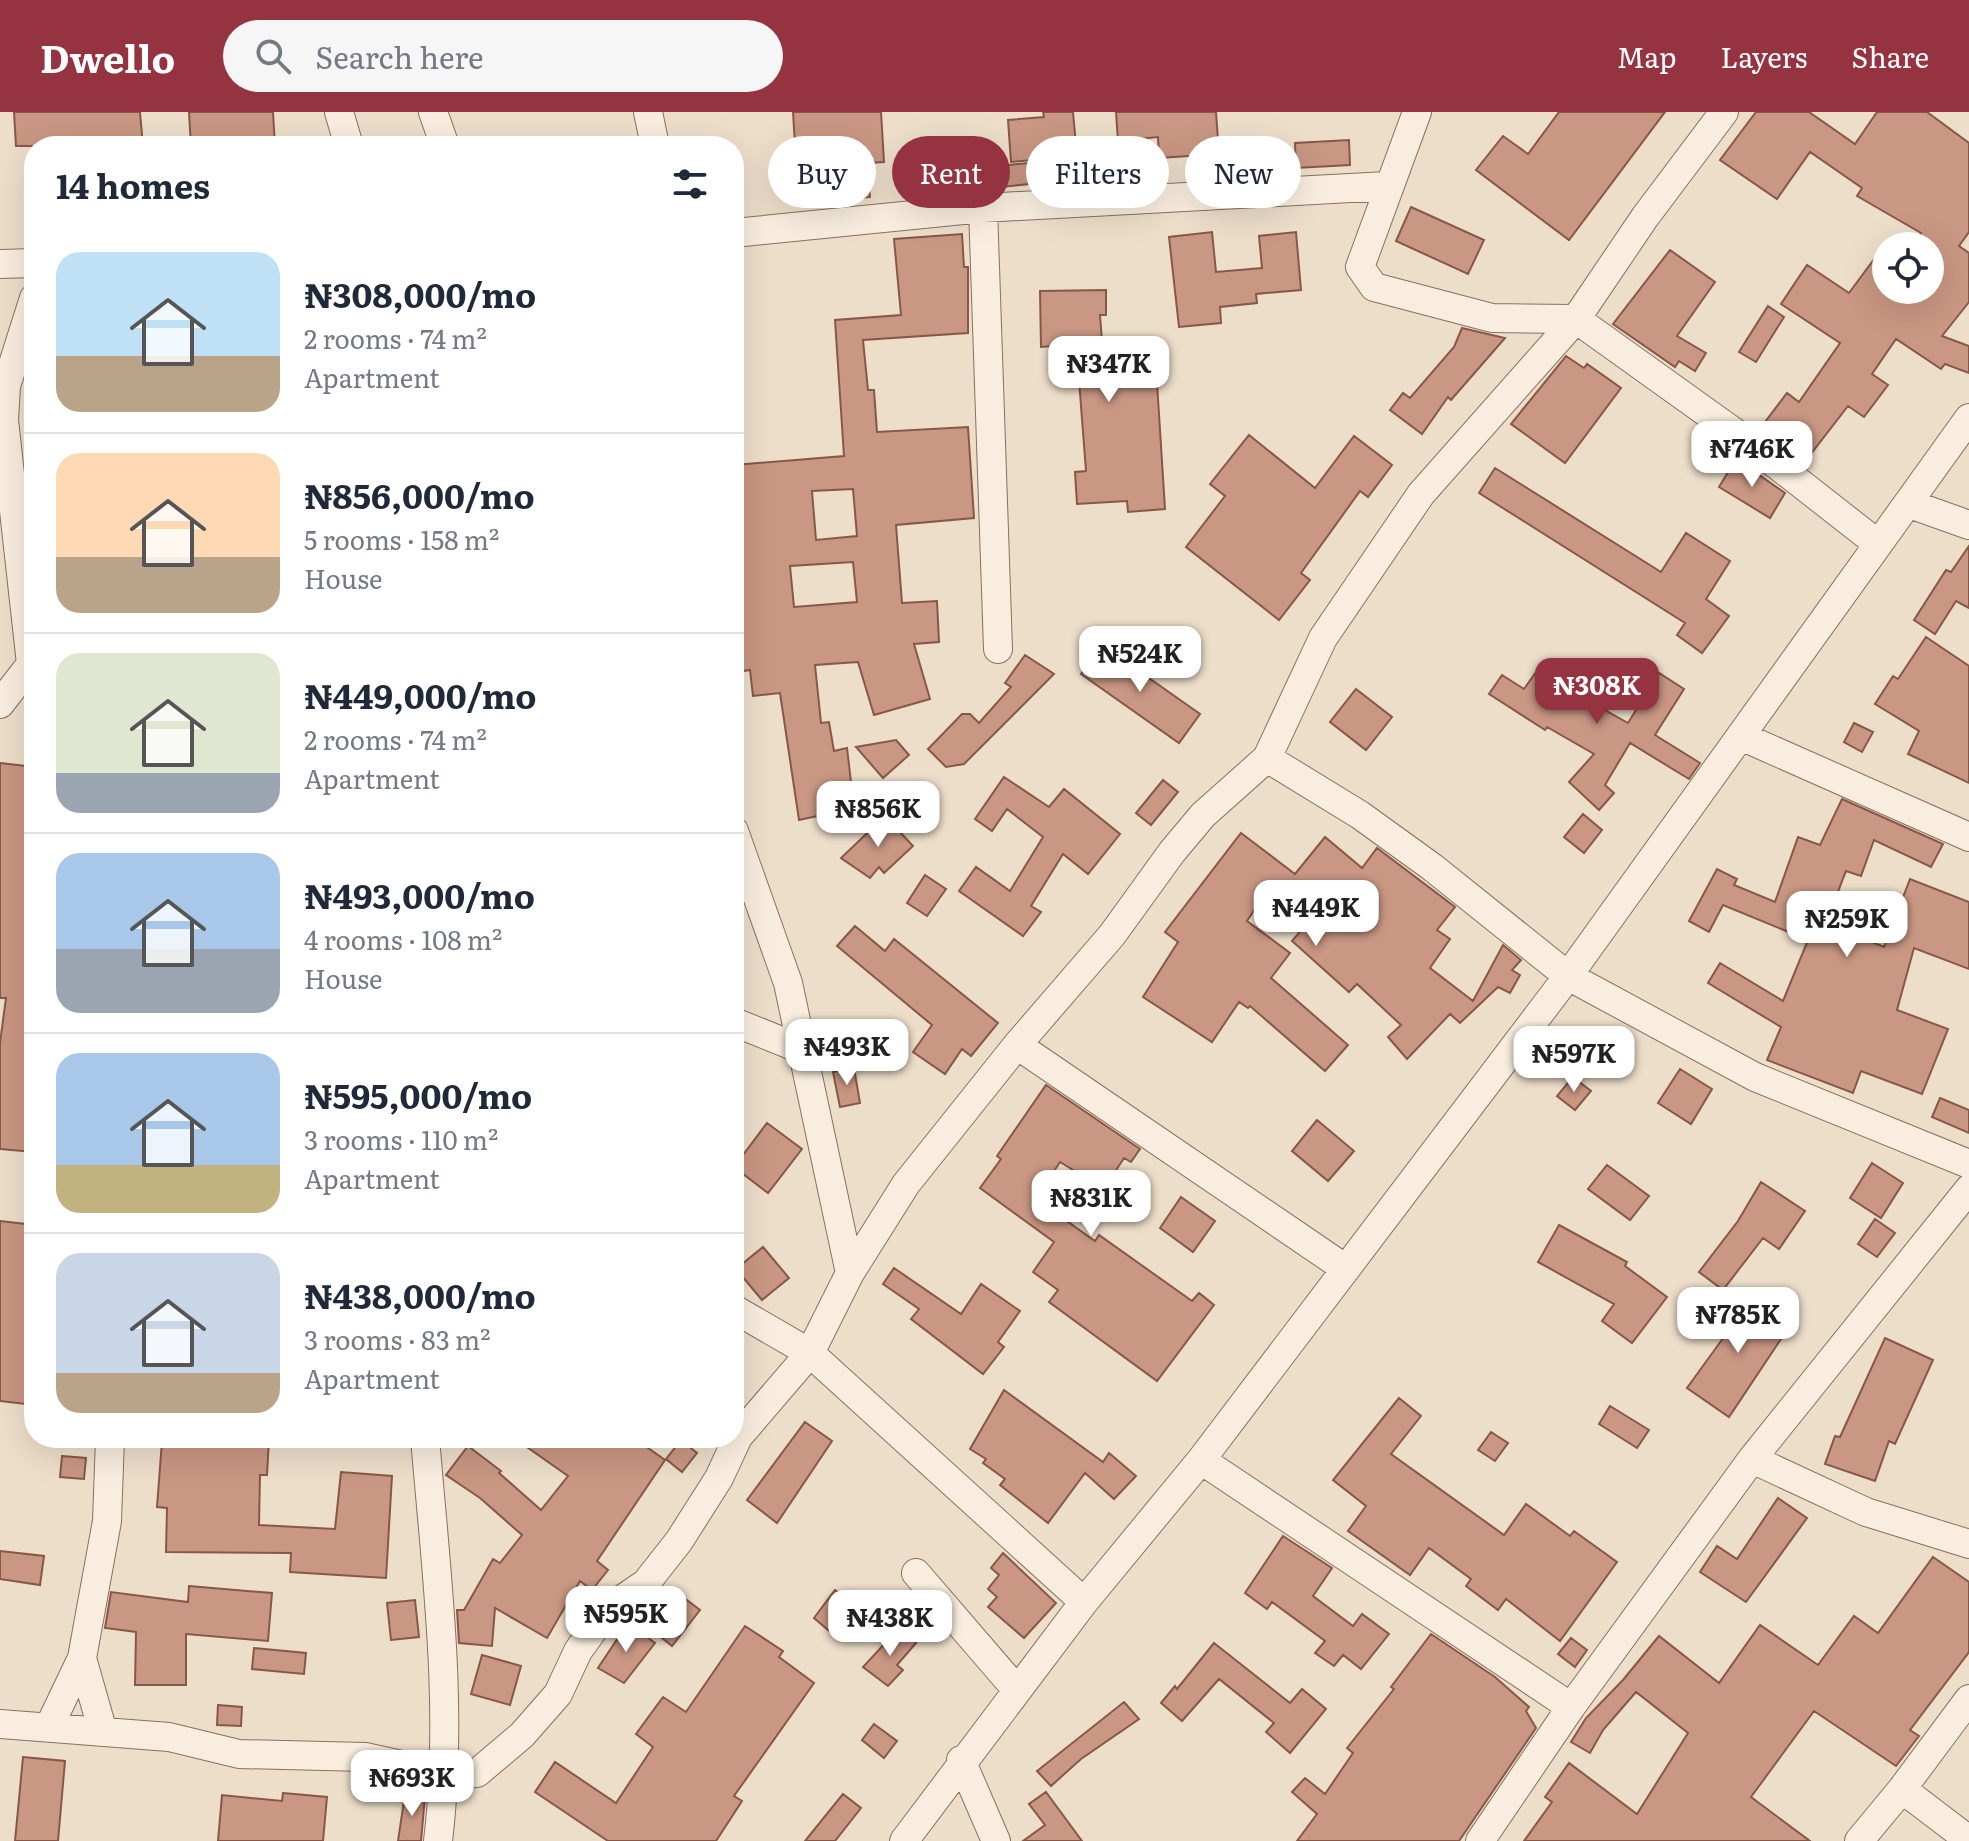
<!DOCTYPE html>
<html lang="en">
<head>
<meta charset="utf-8">
<style>
  body { margin:0; font-family:Literata,serif; background:#f6f6f7; color:#1f2937; height:100vh; display:flex; flex-direction:column; font-size:30px; white-space:nowrap }
  * { box-sizing:border-box; margin:0 }
  p { font-size:26px; color:#747a83 }
  .icon { flex:none; width:44px; height:44px; fill:none; stroke:currentColor; stroke-width:2; stroke-linecap:round; stroke-linejoin:round }
  .map { position:relative; flex:1; overflow:hidden }
  .side { position:absolute; left:24px; top:24px; width:720px; height:1312px; display:flex; flex-direction:column; background:#fff; border-radius:32px; box-shadow:0 8px 32px #0002 }
  .side>* { flex:none }
  .top-card { position:absolute; left:768px; top:24px; width:760px; height:72px; display:flex; gap:16px }
  .fabs { position:absolute; left:1872px; top:120px; display:grid; gap:16px }
  .fabs a { display:grid; place-items:center; width:72px; height:72px; border-radius:50%; background:#fff; box-shadow:0 8px 32px #0002; font-size:40px }
  .price { position:absolute; translate:-50% -68px; padding:0 18px; border-radius:16px; background:#fff; color:#222; font-size:26px; line-height:52px; filter:drop-shadow(0 2px 4px #0008) }
  .price::after { content:''; position:absolute; left:50%; top:48px; width:24px; height:18px; margin-left:-12px; background:inherit; clip-path:polygon(0 0,100% 0,50% 100%) }
  .price.current { background:#953340; color:#fff }
  ul { padding:0; list-style:none }
  li { display:flex; align-items:center; gap:24px; height:200px; padding:0 32px }
  li+li { border-top:2px solid #e0e1e3 }
  li span { display:grid; place-items:center; flex:none; width:224px; height:160px; border-radius:24px; color:#555 }
  li>.icon { margin-inline-start:auto }
  span .icon { width:96px; height:96px; fill:#fffc; stroke-width:1 }
  li b { font-size:34px }
  h2 { display:flex; justify-content:space-between; align-items:center; height:96px; padding:0 32px; font-size:34px }
  .tag { padding:0 28px; border-radius:36px; background:#fff; box-shadow:0 8px 32px #0002; font-size:28px; line-height:72px }
  .tag.current { background:#953340; color:#fff }
  header { display:flex; align-items:center; gap:48px; box-sizing:border-box; height:112px; padding:0 40px; background:#953340; color:#fff }
  header strong { font-size:38px }
  nav { display:flex; gap:44px; margin-inline-start:auto; font-size:28px }
  .search { width:560px; height:72px; background:#f6f6f7; display:flex; align-items:center; gap:20px; box-sizing:border-box; padding:0 28px; border-radius:44px; color:#747a83; font-size:30px }
  .map>svg:first-child { display:block }
  .building { fill:#c99783; stroke:#875846; stroke-width:2; fill-rule:evenodd }
  .lines { fill:none; stroke-linecap:round; stroke-linejoin:round }
  .minor-casing { stroke:#89705f; stroke-width:30 }
  .minor { stroke:#f8edde; stroke-width:28 }
</style>
</head>
<body>
<header>
<strong>Dwello</strong>
<div class="search"><svg class="icon" aria-label="search" viewBox="0 0 24 24"><circle cx="10" cy="10" r="6"/><path d="M15 15l6 6"/></svg>Search here</div>
<nav><a>Map</a><a>Layers</a><a>Share</a></nav>
</header>
<div class="map">
<svg width="1969" height="1729" viewBox="0 0 1969 1729">
  <rect width="100%" height="100%" fill="#eddeca"/>
  <path class="building" d="M 14,0 L 140,0 L 143,34 L 16,34 Z
    M 189,0 L 273,0 L 275,34 L 191,34 Z
    M 793,0 L 881,0 L 884,50 L 867,51 L 870,85 L 844,87 L 841,46 L 831,46 L 830,32 L 795,33 Z
    M 1043,0 L 1073,0 L 1077,44 L 1011,50 L 1008,8 L 1044,5 Z
    M 1116,0 L 1216,0 L 1219,42 L 1159,46 L 1158,25 L 1118,29 Z
    M 1559,0 L 1665,0 L 1569,128 L 1476,58 L 1503,24 L 1528,42 Z
    M 1756,0 L 1809,0 L 1855,32 L 1877,0 L 1927,0 L 1969,31 L 1969,120 L 1959,134 L 1969,141 L 1969,190 L 1942,224 L 1969,234 L 1969,261 L 1945,252 L 1941,257 L 1896,227 L 1872,262 L 1888,273 L 1864,305 L 1848,294 L 1810,343 L 1765,310 L 1787,281 L 1799,290 L 1840,231 L 1781,192 L 1807,153 L 1849,181 L 1886,131 L 1886,178 L 1930,178 L 1930,134 L 1917,127 L 1921,121 L 1857,84 L 1862,76 L 1810,40 L 1777,87 L 1720,48 Z
    M 1349,28 L 1350,53 L 1296,56 L 1295,31 Z
    M 1028,51 L 1029,72 L 963,79 L 961,58 Z
    M 1411,95 L 1484,128 L 1468,162 L 1396,129 Z
    M 1212,120 L 1216,160 L 1262,156 L 1259,124 L 1296,120 L 1301,178 L 1256,182 L 1257,191 L 1220,195 L 1221,211 L 1179,215 L 1169,125 Z
    M 962,122 L 964,155 L 968,155 L 968,221 L 863,228 L 868,278 L 874,278 L 877,320 L 968,315 L 974,406 L 896,413 L 902,491 L 937,489 L 939,530 L 914,532 L 930,587 L 874,603 L 858,550 L 815,553 L 821,611 L 829,610 L 834,639 L 847,636 L 854,696 L 799,708 L 780,581 L 753,584 L 750,558 L 743,559 L 741,536 L 734,537 L 734,353 L 844,344 L 835,208 L 901,203 L 894,127 ZM 853,377 L 857,424 L 816,428 L 812,379 ZM 853,450 L 857,490 L 794,495 L 790,454 Z
    M 1670,138 L 1715,170 L 1677,224 L 1706,241 L 1695,259 L 1679,249 L 1675,255 L 1613,212 Z
    M 1106,178 L 1106,203 L 1100,203 L 1103,242 L 1155,239 L 1165,397 L 1128,400 L 1127,389 L 1077,392 L 1075,360 L 1086,359 L 1079,268 L 1068,269 L 1066,233 L 1041,235 L 1040,179 Z
    M 1768,194 L 1784,205 L 1756,250 L 1739,240 Z
    M 1462,216 L 1505,226 L 1451,288 L 1448,285 L 1422,322 L 1390,298 L 1403,281 L 1410,286 L 1454,235 Z
    M 1566,244 L 1584,256 L 1587,252 L 1621,276 L 1565,351 L 1511,312 Z
    M 1249,323 L 1315,376 L 1354,324 L 1392,353 L 1368,385 L 1360,379 L 1301,461 L 1310,468 L 1279,508 L 1186,435 L 1225,384 L 1210,372 Z
    M 1736,347 L 1785,381 L 1770,406 L 1719,375 Z
    M 1495,356 L 1661,460 L 1686,421 L 1730,449 L 1706,487 L 1729,504 L 1702,541 L 1677,523 L 1685,511 L 1479,381 Z
    M 1969,434 L 1969,496 L 1956,489 L 1935,522 L 1914,508 L 1946,458 L 1951,460 Z
    M 1926,525 L 1969,554 L 1969,671 L 1908,642 L 1919,619 L 1875,592 L 1893,564 L 1898,567 Z
    M 1102,533 L 1200,602 L 1179,631 L 1081,562 Z
    M 1025,543 L 1054,562 L 964,652 L 946,655 L 928,637 L 962,602 L 970,602 L 979,611 L 1011,575 L 1005,571 Z
    M 1544,549 L 1570,567 L 1564,575 L 1628,611 L 1659,561 L 1684,577 L 1655,623 L 1700,651 L 1689,667 L 1630,631 L 1605,673 L 1614,681 L 1599,698 L 1569,670 L 1594,642 L 1547,615 L 1545,618 L 1489,582 L 1502,563 L 1524,577 Z
    M 1356,577 L 1392,605 L 1366,638 L 1330,610 Z
    M 1854,611 L 1873,620 L 1862,640 L 1844,630 Z
    M 896,628 L 909,643 L 883,666 L 856,635 Z
    M 0,651 L 34,655 L 34,854 L 27,934 L 34,935 L 34,1040 L 0,1037 L 0,931 L 6,886 L 0,886 Z
    M 1004,665 L 1049,695 L 1064,677 L 1120,722 L 1088,762 L 1063,742 L 1031,794 L 1041,800 L 1023,824 L 959,779 L 976,755 L 1010,779 L 1043,725 L 1007,697 L 992,719 L 975,707 Z
    M 1163,668 L 1178,680 L 1151,713 L 1136,701 Z
    M 1842,687 L 1943,732 L 1931,755 L 1874,728 L 1861,764 L 1846,759 L 1826,811 L 1884,835 L 1910,767 L 1969,790 L 1969,857 L 1914,836 L 1897,898 L 1948,917 L 1922,982 L 1861,959 L 1853,981 L 1767,948 L 1781,915 L 1708,871 L 1720,851 L 1783,889 L 1808,828 L 1723,793 L 1709,820 L 1689,809 L 1717,757 L 1737,767 L 1734,773 L 1775,790 L 1798,725 L 1820,733 Z
    M 1583,702 L 1602,718 L 1584,741 L 1564,725 Z
    M 885,704 L 913,734 L 884,761 L 879,755 L 870,766 L 841,746 Z
    M 1241,721 L 1295,762 L 1325,725 L 1362,756 L 1377,736 L 1455,795 L 1437,818 L 1450,827 L 1430,856 L 1473,889 L 1503,833 L 1521,848 L 1512,858 L 1520,863 L 1510,881 L 1498,875 L 1460,911 L 1450,902 L 1407,947 L 1388,925 L 1401,913 L 1357,872 L 1349,880 L 1292,829 L 1313,805 L 1271,773 L 1247,809 L 1290,841 L 1271,866 L 1348,933 L 1325,959 L 1250,894 L 1248,896 L 1239,890 L 1212,930 L 1143,885 L 1178,830 L 1165,820 Z
    M 925,763 L 946,777 L 927,804 L 907,791 Z
    M 855,814 L 885,839 L 894,827 L 998,911 L 971,944 L 962,937 L 945,962 L 913,940 L 932,913 L 837,834 Z
    M 854,956 L 860,991 L 840,995 L 833,960 Z
    M 1680,957 L 1712,977 L 1691,1012 L 1658,991 Z
    M 1573,965 L 1591,979 L 1575,998 L 1557,984 Z
    M 1046,973 L 1140,1037 L 1131,1050 L 1124,1046 L 1104,1077 L 1060,1050 L 1036,1087 L 1095,1129 L 1099,1123 L 1192,1189 L 1199,1181 L 1214,1193 L 1157,1269 L 1049,1190 L 1058,1178 L 1033,1160 L 1054,1130 L 980,1076 L 1001,1047 L 997,1044 Z
    M 1940,986 L 1969,998 L 1969,1021 L 1932,1005 Z
    M 1317,1008 L 1354,1039 L 1328,1069 L 1292,1039 Z
    M 767,1011 L 802,1037 L 768,1081 L 734,1055 Z
    M 1872,1051 L 1903,1071 L 1881,1106 L 1850,1086 Z
    M 1607,1053 L 1649,1084 L 1630,1108 L 1588,1077 Z
    M 1761,1070 L 1805,1099 L 1779,1137 L 1763,1126 L 1723,1178 L 1699,1160 L 1738,1109 Z
    M 1181,1085 L 1215,1109 L 1193,1140 L 1160,1116 Z
    M 1875,1107 L 1895,1121 L 1877,1145 L 1858,1132 Z
    M 0,1109 L 34,1113 L 34,1293 L 0,1289 Z
    M 1559,1113 L 1627,1150 L 1625,1154 L 1667,1185 L 1632,1231 L 1602,1209 L 1614,1192 L 1538,1150 Z
    M 763,1135 L 789,1166 L 762,1188 L 736,1157 Z
    M 894,1156 L 961,1202 L 981,1172 L 1020,1199 L 998,1230 L 1004,1235 L 983,1262 L 911,1207 L 919,1197 L 883,1172 Z
    M 1740,1180 L 1789,1215 L 1729,1305 L 1687,1276 L 1729,1218 L 1721,1211 Z
    M 1885,1226 L 1933,1248 L 1895,1332 L 1889,1329 L 1875,1369 L 1825,1352 L 1835,1324 L 1840,1325 Z
    M 1004,1278 L 1103,1350 L 1109,1341 L 1136,1364 L 1114,1387 L 1085,1361 L 1048,1411 L 1000,1373 L 1005,1367 L 983,1351 L 986,1347 L 970,1337 Z
    M 1399,1286 L 1421,1304 L 1391,1342 L 1504,1423 L 1526,1392 L 1570,1424 L 1574,1419 L 1617,1450 L 1560,1529 L 1506,1487 L 1498,1498 L 1466,1474 L 1471,1467 L 1429,1436 L 1410,1463 L 1348,1419 L 1366,1394 L 1333,1368 Z
    M 1610,1294 L 1649,1318 L 1637,1336 L 1599,1312 Z
    M 805,1310 L 832,1329 L 777,1411 L 747,1388 Z
    M 1491,1320 L 1508,1331 L 1495,1349 L 1478,1338 Z
    M 229,1326 L 269,1327 L 267,1363 L 260,1363 L 259,1413 L 335,1417 L 341,1360 L 392,1364 L 386,1466 L 290,1460 L 291,1441 L 166,1440 L 167,1396 L 157,1395 L 162,1329 L 229,1335 Z
    M 514,1326 L 634,1326 L 665,1348 L 597,1449 L 608,1458 L 592,1478 L 580,1469 L 547,1526 L 495,1496 L 492,1534 L 459,1531 L 457,1498 L 464,1498 L 493,1447 L 500,1451 L 522,1423 L 480,1386 L 446,1363 L 468,1334 L 501,1359 L 499,1361 L 541,1398 L 568,1364 Z
    M 681,1328 L 697,1341 L 682,1360 L 666,1347 Z
    M 62,1344 L 86,1346 L 84,1367 L 60,1365 Z
    M 1778,1386 L 1807,1406 L 1746,1490 L 1700,1460 L 1717,1434 L 1737,1447 Z
    M 1283,1424 L 1332,1456 L 1313,1484 L 1353,1514 L 1362,1502 L 1389,1522 L 1361,1557 L 1343,1543 L 1334,1554 L 1315,1541 L 1325,1529 L 1272,1490 L 1267,1497 L 1245,1481 Z
    M 0,1439 L 44,1444 L 40,1473 L 0,1467 Z
    M 1003,1441 L 1056,1491 L 1024,1526 L 988,1495 L 997,1485 L 988,1477 L 999,1463 L 991,1456 Z
    M 1933,1445 L 1969,1470 L 1969,1540 L 1910,1618 L 1919,1624 L 1896,1654 L 1814,1599 L 1751,1685 L 1810,1729 L 1524,1729 L 1552,1690 L 1545,1685 L 1569,1651 L 1637,1702 L 1688,1621 L 1636,1580 L 1603,1618 L 1590,1641 L 1571,1630 L 1586,1606 L 1623,1568 L 1659,1524 L 1719,1571 L 1760,1513 L 1818,1553 L 1854,1504 L 1878,1521 Z
    M 189,1474 L 272,1481 L 268,1529 L 186,1522 L 186,1573 L 135,1573 L 136,1520 L 105,1516 L 111,1480 L 188,1490 Z
    M 835,1478 L 857,1494 L 834,1523 L 814,1506 Z
    M 675,1479 L 700,1498 L 672,1534 L 647,1514 Z
    M 415,1488 L 419,1525 L 391,1528 L 387,1491 Z
    M 628,1511 L 655,1531 L 624,1571 L 598,1556 Z
    M 745,1514 L 783,1539 L 779,1545 L 814,1571 L 734,1684 L 742,1689 L 716,1729 L 608,1729 L 535,1680 L 555,1650 L 616,1691 L 653,1635 L 636,1622 L 663,1585 L 686,1600 Z
    M 899,1516 L 916,1531 L 897,1553 L 903,1558 L 888,1574 L 863,1555 Z
    M 1431,1522 L 1495,1565 L 1529,1595 L 1526,1599 L 1536,1616 L 1459,1729 L 1297,1729 L 1317,1702 L 1292,1680 L 1305,1666 L 1325,1682 L 1353,1641 L 1347,1636 L 1394,1577 L 1391,1575 Z
    M 1571,1526 L 1587,1538 L 1575,1555 L 1558,1542 Z
    M 1214,1531 L 1290,1591 L 1302,1577 L 1326,1597 L 1290,1641 L 1266,1620 L 1274,1611 L 1219,1567 L 1182,1609 L 1161,1591 L 1175,1574 L 1177,1577 Z
    M 254,1536 L 306,1541 L 304,1562 L 252,1557 Z
    M 482,1543 L 521,1554 L 510,1593 L 471,1582 Z
    M 1124,1590 L 1139,1607 L 1081,1647 L 1051,1674 L 1037,1659 Z
    M 218,1593 L 242,1595 L 241,1614 L 217,1613 Z
    M 874,1612 L 897,1629 L 884,1646 L 862,1628 Z
    M 23,1645 L 65,1649 L 58,1729 L 15,1729 Z
    M 1046,1680 L 1082,1729 L 1023,1729 L 1045,1713 L 1029,1692 Z
    M 283,1681 L 327,1685 L 323,1729 L 218,1729 L 222,1683 L 282,1689 Z
    M 405,1682 L 425,1684 L 421,1729 L 398,1729 Z
    M 843,1682 L 861,1696 L 835,1729 L 805,1729 Z"/>
  <g class="lines">
    <g class="minor-casing">
      <path id="minor" d="M 339,0 L 349,34
        M 433,0 L 445,34
        M 648,0 L 655,34
        M 1417,0 L 1360,155 L 1374,175 L 1492,206 L 1576,207 L 1745,328 L 1878,432
        M 983,96 L 998,537
        M 734,121 L 983,96 L 1387,74
        M 0,152 L 34,151
        M 1910,392 L 1969,413
        M 0,592 L 31,552 L 4,308 L 6,274 L 34,186
        M 1743,625 L 1969,725
        M 1267,646 L 1360,703 L 1432,755 L 1568,864 L 1755,965 L 1969,1052
        M 734,719 L 788,871 L 850,1161
        M 734,910 L 801,937
        M 1017,933 L 1346,1157
        M 734,1197 L 810,1241 L 1084,1490
        M 425,1326 C 436,1459 454,1596 438,1729
        M 1752,1347 L 1866,1400 L 1969,1432
        M 1201,1348 L 1571,1595
        M 916,1461 L 1016,1577
        M 82,1546 L 103,1620
        M 1969,1587 L 1902,1677 L 1969,1728
        M 0,1612 L 169,1625 L 239,1642 L 365,1645 L 446,1663 L 477,1661 L 522,1623 L 558,1582 L 578,1539 L 608,1497 L 646,1471 L 679,1429 L 719,1366 L 738,1325 L 810,1241 L 850,1161 L 906,1072 L 1017,933 L 1112,823 L 1172,740 L 1203,703 L 1267,646 L 1323,526 L 1421,382 L 1576,207 L 1645,105 L 1724,0
        M 49,1615 L 82,1546 L 107,1409 L 110,1326
        M 961,1648 L 996,1729
        M 904,1729 L 1084,1490 L 1201,1348 L 1568,864 L 1969,306
        M 1480,1729 L 1571,1595 L 1752,1347 L 1969,1077
        M 1859,1729 L 1902,1677"/>
    </g>
    <use href="#minor" class="minor"/>
  </g>
</svg>
<div class="fabs">
<a><svg class="icon" aria-label="locate" viewBox="0 0 24 24"><circle cx="12" cy="12" r="6"/><path d="M12 2v4M12 18v4M2 12h4M18 12h4"/></svg></a>
</div>
<b class="price" style="left:1109px;top:292px">₦347K</b>
<b class="price" style="left:1752px;top:377px">₦746K</b>
<b class="price" style="left:1140px;top:582px">₦524K</b>
<b class="price current" style="left:1597px;top:614px">₦308K</b>
<b class="price" style="left:878px;top:737px">₦856K</b>
<b class="price" style="left:1316px;top:836px">₦449K</b>
<b class="price" style="left:1847px;top:847px">₦259K</b>
<b class="price" style="left:847px;top:975px">₦493K</b>
<b class="price" style="left:1574px;top:982px">₦597K</b>
<b class="price" style="left:1091px;top:1126px">₦831K</b>
<b class="price" style="left:1738px;top:1243px">₦785K</b>
<b class="price" style="left:626px;top:1542px">₦595K</b>
<b class="price" style="left:890px;top:1546px">₦438K</b>
<b class="price" style="left:412px;top:1706px">₦693K</b>
<div class="top-card">
<a class="tag">Buy</a>
<a class="tag current">Rent</a>
<a class="tag">Filters</a>
<a class="tag">New</a>
</div>
<section class="side">
<h2>14 homes<svg class="icon" aria-label="filters" viewBox="0 0 24 24"><path d="M4 7h16M4 17h16"/><circle cx="9" cy="7" r="2"/><circle cx="15" cy="17" r="2"/></svg></h2>
<ul>
<li><span style="background:linear-gradient(#bfe0f5 65%,#b9a48a 0)"><svg class="icon" aria-label="home" viewBox="0 0 24 24"><path d="M3 11l9-7 9 7M6 9v11h12V9"/></svg></span><div><b>₦308,000/mo</b><p>2 rooms · 74 m²</p><p>Apartment</p></div></li>
<li><span style="background:linear-gradient(#ffd9b3 65%,#b9a48a 0)"><svg class="icon" aria-label="home" viewBox="0 0 24 24"><path d="M3 11l9-7 9 7M6 9v11h12V9"/></svg></span><div><b>₦856,000/mo</b><p>5 rooms · 158 m²</p><p>House</p></div></li>
<li><span style="background:linear-gradient(#dfe7d0 75%,#9aa5b1 0)"><svg class="icon" aria-label="home" viewBox="0 0 24 24"><path d="M3 11l9-7 9 7M6 9v11h12V9"/></svg></span><div><b>₦449,000/mo</b><p>2 rooms · 74 m²</p><p>Apartment</p></div></li>
<li><span style="background:linear-gradient(#a9c7e8 60%,#9aa5b1 0)"><svg class="icon" aria-label="home" viewBox="0 0 24 24"><path d="M3 11l9-7 9 7M6 9v11h12V9"/></svg></span><div><b>₦493,000/mo</b><p>4 rooms · 108 m²</p><p>House</p></div></li>
<li><span style="background:linear-gradient(#a9c7e8 70%,#c2b280 0)"><svg class="icon" aria-label="home" viewBox="0 0 24 24"><path d="M3 11l9-7 9 7M6 9v11h12V9"/></svg></span><div><b>₦595,000/mo</b><p>3 rooms · 110 m²</p><p>Apartment</p></div></li>
<li><span style="background:linear-gradient(#c9d6e8 75%,#b9a48a 0)"><svg class="icon" aria-label="home" viewBox="0 0 24 24"><path d="M3 11l9-7 9 7M6 9v11h12V9"/></svg></span><div><b>₦438,000/mo</b><p>3 rooms · 83 m²</p><p>Apartment</p></div></li>
</ul>
</section>
</div>
</body>
</html>
